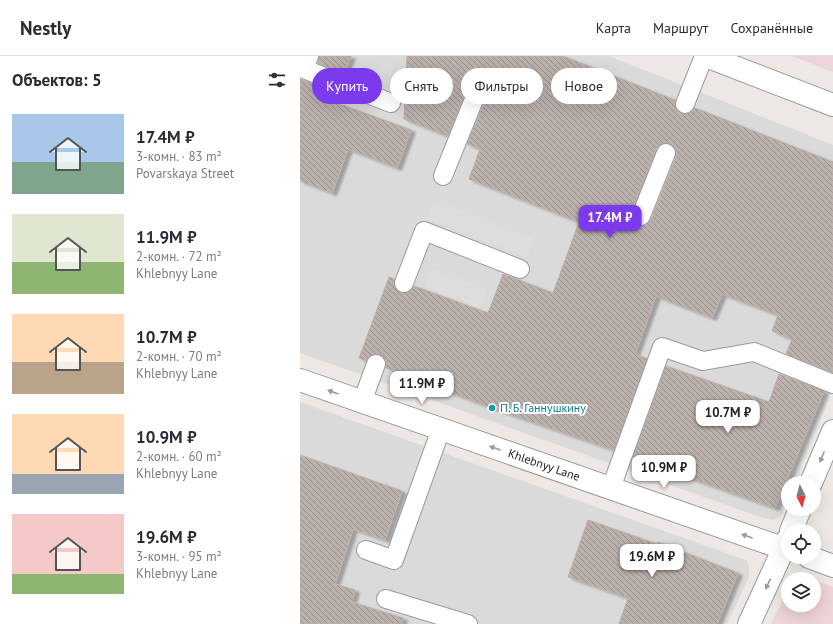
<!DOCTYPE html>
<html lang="ru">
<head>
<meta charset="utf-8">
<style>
  body { margin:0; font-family:"PT Sans",sans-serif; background:#f2f2f3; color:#2b2b33; height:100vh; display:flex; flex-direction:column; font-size:15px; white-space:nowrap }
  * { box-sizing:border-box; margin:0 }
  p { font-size:13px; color:#7c7c81 }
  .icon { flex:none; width:22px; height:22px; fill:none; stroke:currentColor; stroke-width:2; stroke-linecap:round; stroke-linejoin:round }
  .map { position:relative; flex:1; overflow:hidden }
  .drawer { display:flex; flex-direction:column; background:#fff; width:300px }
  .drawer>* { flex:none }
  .guide { position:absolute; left:12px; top:12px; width:380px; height:36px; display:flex; gap:8px }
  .needle { width:26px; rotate:174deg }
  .tools { position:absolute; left:481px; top:420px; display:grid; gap:8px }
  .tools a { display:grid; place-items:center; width:40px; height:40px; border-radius:50%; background:#fff; box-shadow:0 4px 16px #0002; font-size:20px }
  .price { position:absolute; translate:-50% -34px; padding:0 9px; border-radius:8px; background:#fff; color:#222; font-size:13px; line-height:26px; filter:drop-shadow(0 1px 2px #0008) }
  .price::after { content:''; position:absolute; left:50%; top:24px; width:12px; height:9px; margin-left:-6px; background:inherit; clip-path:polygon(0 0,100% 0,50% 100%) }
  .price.on { background:#7c3aed; color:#fff }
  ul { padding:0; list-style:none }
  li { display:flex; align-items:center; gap:12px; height:100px; padding:0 12px }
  li span { display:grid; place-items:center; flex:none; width:112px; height:80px; border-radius:0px; color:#555 }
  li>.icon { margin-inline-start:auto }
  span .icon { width:48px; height:48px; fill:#fffc; stroke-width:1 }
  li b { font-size:17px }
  h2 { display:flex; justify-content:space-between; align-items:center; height:48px; padding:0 12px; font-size:17px }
  .tag { padding:0 14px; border-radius:18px; background:#fff; box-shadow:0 4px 16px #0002; font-size:14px; line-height:36px }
  .tag.on { background:#7c3aed; color:#fff }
  header { display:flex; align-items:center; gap:24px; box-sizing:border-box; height:56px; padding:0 20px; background:#fff; border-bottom:1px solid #e1e1e2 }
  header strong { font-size:19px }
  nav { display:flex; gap:22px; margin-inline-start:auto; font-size:14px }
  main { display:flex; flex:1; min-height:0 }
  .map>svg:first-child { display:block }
  .residential { fill:#dbdada }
  .commercial { fill:#edd4d6 }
  .parking { fill:#ddd }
  .building { fill:url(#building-back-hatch); stroke:#beaea7; fill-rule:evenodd; filter:url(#shadow) }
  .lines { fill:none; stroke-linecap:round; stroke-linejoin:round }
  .lane-casing { stroke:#9a9a9a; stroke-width:20 }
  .street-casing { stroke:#9a9a9a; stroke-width:24 }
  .lane { stroke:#fff; stroke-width:18 }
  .street { stroke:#fff; stroke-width:22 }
  .oneway { fill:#999 }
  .culture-dot { fill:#0f9aa8; stroke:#fff; stroke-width:1.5 }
  .labels { text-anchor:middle; stroke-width:4; stroke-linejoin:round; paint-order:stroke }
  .culture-label { font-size:12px; fill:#0d838f; stroke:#fff; text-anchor:start }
  .street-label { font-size:12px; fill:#1d1d1d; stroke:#fff }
</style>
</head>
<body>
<header>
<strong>Nestly</strong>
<nav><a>Карта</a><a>Маршрут</a><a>Сохранённые</a></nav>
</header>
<main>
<section class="drawer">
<h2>Объектов: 5<svg class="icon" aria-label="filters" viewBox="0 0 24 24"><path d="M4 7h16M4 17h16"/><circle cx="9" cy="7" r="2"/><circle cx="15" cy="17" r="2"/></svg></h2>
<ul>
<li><span style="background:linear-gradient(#a9c7e8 60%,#7fa58c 0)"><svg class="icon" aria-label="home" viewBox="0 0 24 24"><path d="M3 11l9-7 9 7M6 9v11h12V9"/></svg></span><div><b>17.4M ₽</b><p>3-комн. · 83 m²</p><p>Povarskaya Street</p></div></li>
<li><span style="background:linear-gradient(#dfe7d0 60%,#8fb573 0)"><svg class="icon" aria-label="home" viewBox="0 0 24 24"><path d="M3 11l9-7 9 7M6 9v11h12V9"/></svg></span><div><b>11.9M ₽</b><p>2-комн. · 72 m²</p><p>Khlebnyy Lane</p></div></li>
<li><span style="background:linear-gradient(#ffd9b3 60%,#b9a48a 0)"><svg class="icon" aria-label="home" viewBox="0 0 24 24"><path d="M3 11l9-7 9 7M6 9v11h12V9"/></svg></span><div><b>10.7M ₽</b><p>2-комн. · 70 m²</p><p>Khlebnyy Lane</p></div></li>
<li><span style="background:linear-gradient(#ffd9b3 75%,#9aa5b1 0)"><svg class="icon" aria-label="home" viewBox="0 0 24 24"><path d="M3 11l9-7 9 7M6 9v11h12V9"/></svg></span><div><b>10.9M ₽</b><p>2-комн. · 60 m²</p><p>Khlebnyy Lane</p></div></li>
<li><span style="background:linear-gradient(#f6c9c9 75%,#8fb573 0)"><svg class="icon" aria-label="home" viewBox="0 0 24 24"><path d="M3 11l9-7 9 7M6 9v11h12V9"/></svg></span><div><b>19.6M ₽</b><p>3-комн. · 95 m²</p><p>Khlebnyy Lane</p></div></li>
</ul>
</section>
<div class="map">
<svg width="533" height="568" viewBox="0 0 533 568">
  <defs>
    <pattern id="building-back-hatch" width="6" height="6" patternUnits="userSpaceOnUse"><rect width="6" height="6" fill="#bab1ad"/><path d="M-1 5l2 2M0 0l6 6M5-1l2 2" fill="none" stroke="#978f8c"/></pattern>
    <filter id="shadow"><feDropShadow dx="4.5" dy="2.5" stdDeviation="1" flood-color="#0004"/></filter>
  </defs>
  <rect width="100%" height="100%" fill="#ede8e3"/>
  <path class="residential" d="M 0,0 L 309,0 L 533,89 L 533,334 L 495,427 L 488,427 L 488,444 L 482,458 L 478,462 L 473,464 L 463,462 L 0,297 Z
    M 0,346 L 443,503 L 447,505 L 449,510 L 449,521 L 427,568 L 0,568 Z"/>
  <path class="commercial" d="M 492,0 L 533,0 L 533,16 Z
    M 514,524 L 533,531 L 533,568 L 471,568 L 488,534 L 488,549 L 514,549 Z"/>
  <path class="parking" d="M 134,144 L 234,183 L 227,202 L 127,162 Z
    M 131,212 L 188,233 L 181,252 L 124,231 Z"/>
  <path class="building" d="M 19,0 L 51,0 L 44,18 L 18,7 Z
    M 107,0 L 263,0 L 375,44 L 375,49 L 377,54 L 382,58 L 387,58 L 392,56 L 395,52 L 533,106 L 533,313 L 532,316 L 486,298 L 492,283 L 472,275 L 478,259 L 422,238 L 412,262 L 356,240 L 335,298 L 347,303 L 314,394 L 192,352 L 86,312 L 86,307 L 84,302 L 79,298 L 74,298 L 70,300 L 66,305 L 59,302 L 89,221 L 94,223 L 94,228 L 96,233 L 101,237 L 106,237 L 110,235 L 114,230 L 188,257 L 203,218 L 253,237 L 279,166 L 169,123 L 180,93 L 167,88 L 187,40 L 187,35 L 185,30 L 181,26 L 175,26 L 171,28 L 167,32 L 148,80 L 104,63 ZM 364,87 L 369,87 L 374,90 L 376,95 L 376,101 L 351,164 L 347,168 L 343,170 L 338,170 L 333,166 L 331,161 L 331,156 L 356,93 L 359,89 Z
    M 0,23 L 37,37 L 34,46 L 111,74 L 97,112 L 48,93 L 32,137 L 0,125 Z
    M 366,310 L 469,346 L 479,318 L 524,335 L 475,452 L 344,406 L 344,405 L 333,401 Z
    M 0,399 L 102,435 L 85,484 L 53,473 L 35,528 L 55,534 L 52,546 L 103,562 L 102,568 L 0,568 Z
    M 288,464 L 357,488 L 358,486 L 438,517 L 417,568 L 319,568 L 328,542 L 268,521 Z"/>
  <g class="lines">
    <g class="lane-casing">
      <path id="lane" d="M 9,0 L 4,13 L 91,47
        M 385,48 L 404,0
        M 143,120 L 177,36
        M 341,160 L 366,97
        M 104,227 L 124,175 L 220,213
        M 62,346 L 76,308
        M 311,432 L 362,291 L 403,305 L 454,296 L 533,328
        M 66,494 L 94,504 L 141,373
        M 86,543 L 168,568"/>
    </g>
    <g class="street-casing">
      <path id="street" d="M 406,0 L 533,49
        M 0,324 L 488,494
        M 511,427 L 533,375
        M 491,475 L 500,453
        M 509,501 L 533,510
        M 449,568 L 488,483"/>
    </g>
    <use href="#lane" class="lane"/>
    <use href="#street" class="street"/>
  </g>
  <defs><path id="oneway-solid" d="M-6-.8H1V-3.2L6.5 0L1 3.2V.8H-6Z"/></defs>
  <g class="oneway">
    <use href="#oneway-solid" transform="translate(33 336) rotate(-160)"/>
    <use href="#oneway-solid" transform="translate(195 392) rotate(-161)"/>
    <use href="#oneway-solid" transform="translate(522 401) rotate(113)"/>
    <use href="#oneway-solid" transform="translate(447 480) rotate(-161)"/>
    <use href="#oneway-solid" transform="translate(468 528) rotate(115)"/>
  </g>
  <circle class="culture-dot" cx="192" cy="352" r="4"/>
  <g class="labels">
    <g class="culture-label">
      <text x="200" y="356">П. Б. Ганнушкину</text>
    </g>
    <g class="street-label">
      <text transform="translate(244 409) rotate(19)" y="4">Khlebnyy Lane</text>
    </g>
  </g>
</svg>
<div class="tools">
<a><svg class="needle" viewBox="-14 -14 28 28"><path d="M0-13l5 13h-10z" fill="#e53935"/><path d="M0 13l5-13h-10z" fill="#7c7c81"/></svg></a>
<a><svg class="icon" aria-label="locate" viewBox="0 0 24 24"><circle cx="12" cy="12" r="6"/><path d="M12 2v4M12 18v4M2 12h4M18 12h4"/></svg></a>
<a><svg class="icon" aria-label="layers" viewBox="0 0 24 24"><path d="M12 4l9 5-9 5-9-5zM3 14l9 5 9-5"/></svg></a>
</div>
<b class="price on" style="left:310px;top:183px">17.4M ₽</b>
<b class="price" style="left:122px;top:349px">11.9M ₽</b>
<b class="price" style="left:428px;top:378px">10.7M ₽</b>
<b class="price" style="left:364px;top:433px">10.9M ₽</b>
<b class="price" style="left:352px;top:522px">19.6M ₽</b>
<div class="guide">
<a class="tag on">Купить</a>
<a class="tag">Снять</a>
<a class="tag">Фильтры</a>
<a class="tag">Новое</a>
</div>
</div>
</main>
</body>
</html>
